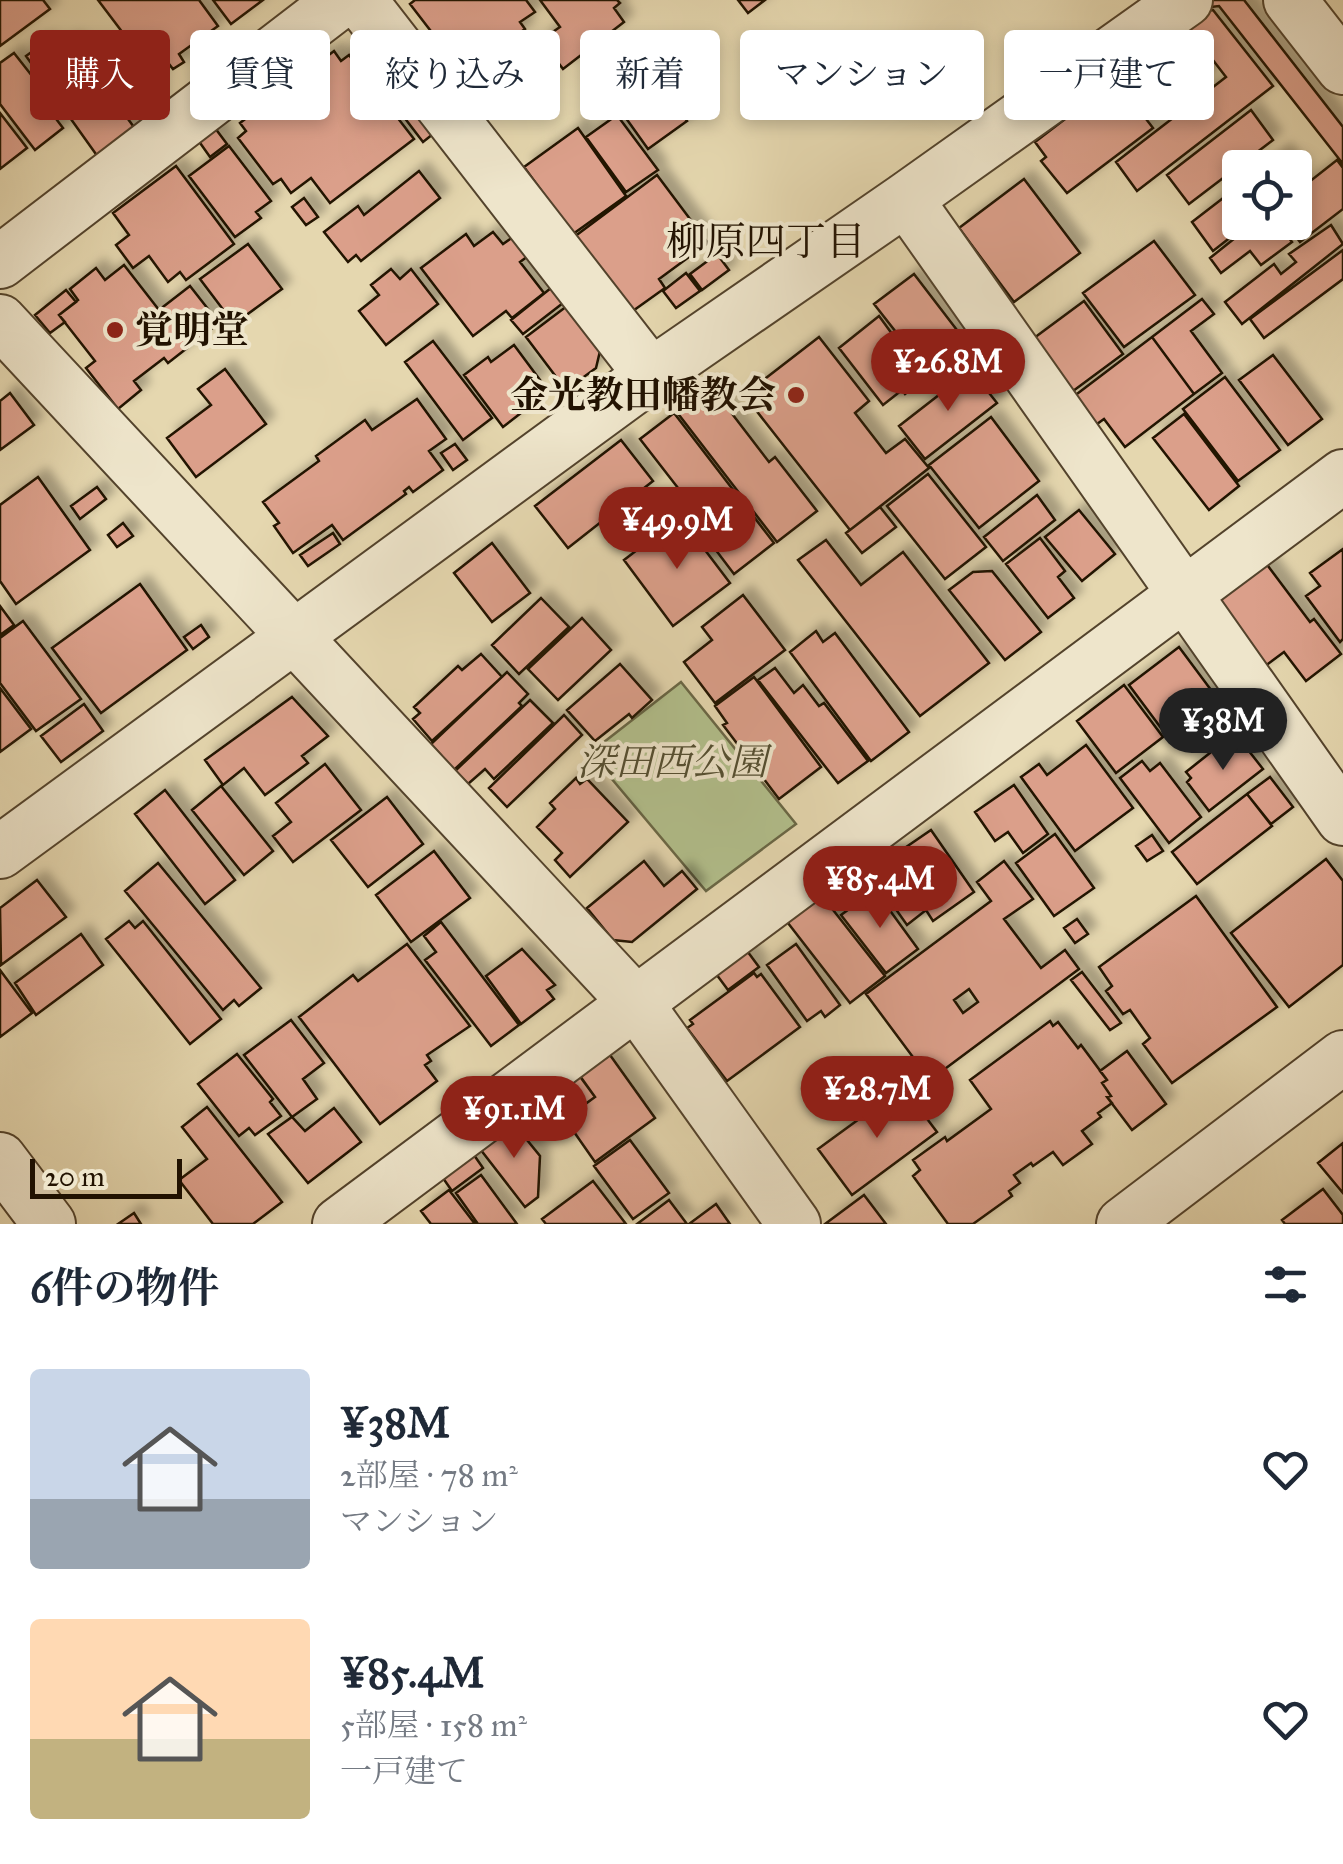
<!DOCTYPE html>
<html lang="ja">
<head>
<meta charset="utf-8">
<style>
  body { margin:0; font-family:"IM FELL Great Primer","Noto Serif JP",serif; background:#f2f2f3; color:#1f2937; height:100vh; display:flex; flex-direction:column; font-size:38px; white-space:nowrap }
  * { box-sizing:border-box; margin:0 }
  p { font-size:32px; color:#747a83 }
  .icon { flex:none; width:55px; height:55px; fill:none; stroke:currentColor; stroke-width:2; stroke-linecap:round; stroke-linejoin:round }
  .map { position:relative; height:1224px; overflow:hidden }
  .side { display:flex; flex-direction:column; background:#fff; flex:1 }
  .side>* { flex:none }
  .top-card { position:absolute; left:30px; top:30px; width:1285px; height:90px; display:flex; gap:20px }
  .tools { position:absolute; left:1222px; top:150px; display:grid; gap:20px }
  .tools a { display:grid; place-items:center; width:90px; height:90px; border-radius:10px; background:#fff; box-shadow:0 5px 15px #0003; font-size:50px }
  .scale { position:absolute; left:30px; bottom:25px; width:152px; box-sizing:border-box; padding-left:10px; border:5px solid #221201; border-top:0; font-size:28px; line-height:35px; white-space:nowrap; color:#221201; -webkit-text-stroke:8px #eee5cb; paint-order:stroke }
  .price { position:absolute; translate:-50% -85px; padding:0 22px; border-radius:35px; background:#8f2418; color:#fff; font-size:32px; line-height:65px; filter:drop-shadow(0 2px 5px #0008) }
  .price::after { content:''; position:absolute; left:50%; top:60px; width:30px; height:22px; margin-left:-15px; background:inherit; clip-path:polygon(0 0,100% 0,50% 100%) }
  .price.selected { background:#222; color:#fff }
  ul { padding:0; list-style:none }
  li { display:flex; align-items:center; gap:30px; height:250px; padding:0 30px }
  li span { display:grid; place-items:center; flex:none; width:280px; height:200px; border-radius:10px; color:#555 }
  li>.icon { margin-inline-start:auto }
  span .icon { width:120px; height:120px; fill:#fffc; stroke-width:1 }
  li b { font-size:42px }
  h2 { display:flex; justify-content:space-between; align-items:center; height:120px; padding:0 30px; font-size:42px }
  .tag { padding:0 35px; border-radius:10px; background:#fff; box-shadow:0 5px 15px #0003; font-size:35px; line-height:90px }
  .tag.selected { background:#8f2418; color:#fff }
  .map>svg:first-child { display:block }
  .green { fill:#b2bf8c; stroke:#6a6846; stroke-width:2.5 }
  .building { fill:#db9f8a; stroke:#221201; stroke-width:2.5; fill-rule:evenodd; filter:url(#shadow) }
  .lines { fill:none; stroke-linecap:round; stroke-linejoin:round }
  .minor-casing { stroke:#53432c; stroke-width:56 }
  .minor { stroke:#eee5cb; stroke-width:52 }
  .poi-dot { fill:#8f2418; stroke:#eee5cb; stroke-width:4 }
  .labels { text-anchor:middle; stroke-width:8; stroke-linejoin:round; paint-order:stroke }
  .poi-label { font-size:38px; font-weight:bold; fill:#221201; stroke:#eee5cb; text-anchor:start }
  .park-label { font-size:38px; font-style:italic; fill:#544f32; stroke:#eee5cb }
  .neighbourhood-label { font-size:40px; fill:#221201; stroke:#eee5cb }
</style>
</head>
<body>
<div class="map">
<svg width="1343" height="1224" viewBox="0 0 1343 1224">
  <defs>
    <filter id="shadow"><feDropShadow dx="9" dy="-9" stdDeviation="5" flood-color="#0004"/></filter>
  </defs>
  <rect width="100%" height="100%" fill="#e5d7af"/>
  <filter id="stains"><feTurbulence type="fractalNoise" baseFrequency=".002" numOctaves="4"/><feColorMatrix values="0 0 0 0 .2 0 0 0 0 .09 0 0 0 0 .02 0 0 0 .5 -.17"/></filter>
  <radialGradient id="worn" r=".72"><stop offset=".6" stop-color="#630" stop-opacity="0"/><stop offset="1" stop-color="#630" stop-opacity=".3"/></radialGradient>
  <path class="green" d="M 681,682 L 796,824 L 706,891 L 590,753 Z"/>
  <path class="building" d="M 0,0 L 43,0 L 50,9 L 0,46 Z
    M 98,0 L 199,0 L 218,26 L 179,54 L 184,62 L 173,69 L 169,64 L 154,74 Z
    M 213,0 L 263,0 L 231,24 Z
    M 415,0 L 526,0 L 535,12 L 520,22 L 525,29 L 454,80 L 431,49 L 440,43 L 410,4 Z
    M 540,0 L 617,0 L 620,3 L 614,8 L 624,22 L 563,69 L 541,40 L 560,27 Z
    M 738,0 L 765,0 L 748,13 Z
    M 1205,0 L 1244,0 L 1343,127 L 1343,164 L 1219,6 L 1193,9 Z
    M 1213,10 L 1273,86 L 1137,191 L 1116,162 L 1226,77 L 1182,20 L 1192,12 Z
    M 1174,25 L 1210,74 L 1151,118 L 1115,70 Z
    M 72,42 L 136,130 L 98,157 L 26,56 L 44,43 L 53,55 Z
    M 364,46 L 433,134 L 423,142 L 355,53 Z
    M 334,51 L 341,61 L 349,55 L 414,139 L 330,203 L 311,178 L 291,193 L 281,179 L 273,184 L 238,138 L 246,131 L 240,123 Z
    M 14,53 L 47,95 L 41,99 L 63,128 L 35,150 L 0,104 L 0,63 Z
    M 1116,80 L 1153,128 L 1067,193 L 1041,161 L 1046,157 L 1035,142 Z
    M 660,85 L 687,121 L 648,149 L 623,114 Z
    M 1251,110 L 1273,140 L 1189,204 L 1167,175 Z
    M 0,113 L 27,148 L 0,169 Z
    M 617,115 L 658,170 L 626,192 L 586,137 Z
    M 215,128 L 227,144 L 210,157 L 198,140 Z
    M 578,128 L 626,196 L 573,234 L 524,167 Z
    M 229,146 L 271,201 L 256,212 L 261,218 L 235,237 L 189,176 Z
    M 1282,152 L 1294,168 L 1262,168 Z
    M 1337,160 L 1343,168 L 1343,209 L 1300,242 L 1285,222 L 1295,222 L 1295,193 Z
    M 176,166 L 234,244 L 186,280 L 180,272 L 168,282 L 149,256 L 133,268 L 116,245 L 129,235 L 113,213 Z
    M 419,171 L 440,198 L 361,261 L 356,255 L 348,262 L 324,232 L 358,206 L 364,215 Z
    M 657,175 L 708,243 L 659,279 L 665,288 L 630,313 L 574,237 Z
    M 1024,179 L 1080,253 L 1014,302 L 959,228 Z
    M 1240,185 L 1240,222 L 1250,222 L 1213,251 L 1192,222 Z
    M 304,198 L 318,217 L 306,225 L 292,207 Z
    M 1255,222 L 1277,222 L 1292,242 L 1261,265 L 1250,251 L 1221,273 L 1210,258 Z
    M 1331,225 L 1343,244 L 1242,324 L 1225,302 L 1274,264 L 1281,274 L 1296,262 L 1289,254 Z
    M 493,232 L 503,244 L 513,237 L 528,256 L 520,262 L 544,293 L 512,318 L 506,311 L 473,336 L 421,268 L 466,234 L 474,246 Z
    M 1154,241 L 1195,295 L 1124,347 L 1083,293 Z
    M 248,244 L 282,289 L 234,324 L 200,279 Z
    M 1343,250 L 1343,279 L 1264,338 L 1250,319 Z
    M 717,254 L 729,270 L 702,290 L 690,274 Z
    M 124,265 L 159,310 L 190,286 L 219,323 L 168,363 L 164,358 L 134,381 L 141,390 L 118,409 L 86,368 L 95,361 L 59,315 L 78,300 L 70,289 L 96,268 L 105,280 Z
    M 391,269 L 400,279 L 411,269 L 438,304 L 386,345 L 359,311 L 379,295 L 371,285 Z
    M 686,273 L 700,291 L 676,308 L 663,291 Z
    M 914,274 L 960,334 L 921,364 L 874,304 Z
    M 551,288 L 563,303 L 523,334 L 511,320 Z
    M 66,290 L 76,302 L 59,315 L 65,322 L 50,333 L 35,315 Z
    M 1202,299 L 1214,314 L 1191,331 L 1222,373 L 1194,394 L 1152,337 Z
    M 1084,301 L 1123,354 L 1069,394 L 1030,341 Z
    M 567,306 L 600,351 L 596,368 L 566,390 L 526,337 Z
    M 879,316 L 925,379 L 905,394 L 902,390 L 883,405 L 839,348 Z
    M 819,337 L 869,401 L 855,413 L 886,453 L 905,439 L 929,468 L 850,530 L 744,395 Z
    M 1152,337 L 1194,394 L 1125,447 L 1104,419 L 1090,429 L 1069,400 Z
    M 433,341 L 492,418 L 463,440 L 405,362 Z
    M 514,345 L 540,380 L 525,390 L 535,402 L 503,427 L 464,375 L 488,357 L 491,362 Z
    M 1273,355 L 1322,419 L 1288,445 L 1239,380 Z
    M 225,369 L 266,424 L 196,477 L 167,438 L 211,405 L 198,389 Z
    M 971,370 L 997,403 L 925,459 L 899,426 Z
    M 1225,377 L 1280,450 L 1238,481 L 1183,409 Z
    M 710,385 L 769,462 L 775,457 L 817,511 L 777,542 L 676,411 Z
    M 10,393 L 34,425 L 0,450 L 0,401 Z
    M 417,399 L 446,439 L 429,451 L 443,470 L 413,492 L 409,487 L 404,491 L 406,494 L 343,540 L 332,525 L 293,553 L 274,526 L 279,523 L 263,502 L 319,461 L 316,456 L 365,420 L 372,430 Z
    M 674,413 L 774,543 L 734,574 L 693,520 L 699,515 L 640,439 Z
    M 1184,414 L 1239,486 L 1209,510 L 1153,438 Z
    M 991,417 L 1039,481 L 979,528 L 929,465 Z
    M 621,440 L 653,481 L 568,548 L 535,506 Z
    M 455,444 L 467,460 L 453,470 L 441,453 Z
    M 928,474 L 986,547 L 945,579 L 887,506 Z
    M 38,477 L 90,550 L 16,604 L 0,581 L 0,505 Z
    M 97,487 L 106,499 L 80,519 L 71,506 Z
    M 1037,495 L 1055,520 L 1003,561 L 984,537 Z
    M 880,507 L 896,527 L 862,553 L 846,533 Z
    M 1079,510 L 1115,554 L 1082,581 L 1045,537 Z
    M 680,517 L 730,583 L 673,626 L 624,560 Z
    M 123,523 L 133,536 L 117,547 L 108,535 Z
    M 333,533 L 340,544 L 308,566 L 300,555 Z
    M 1040,538 L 1065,571 L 1058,577 L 1074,598 L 1048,618 L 1006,564 Z
    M 826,540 L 861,585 L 903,552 L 989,663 L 920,716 L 798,560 Z
    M 492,543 L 530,593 L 492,622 L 454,573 Z
    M 1343,549 L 1343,639 L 1340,642 L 1306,596 L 1320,586 L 1310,573 Z
    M 1265,562 L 1310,622 L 1314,619 L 1341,654 L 1306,681 L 1284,652 L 1257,672 L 1208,606 Z
    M 992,571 L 1041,632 L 1005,660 L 949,590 L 973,572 Z
    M 140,584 L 187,650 L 101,713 L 52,648 Z
    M 743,595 L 785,650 L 715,703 L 684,662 L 712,640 L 702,627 Z
    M 541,598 L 569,627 L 519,674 L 492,645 Z
    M 0,606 L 14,625 L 0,635 Z
    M 582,618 L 611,650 L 558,700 L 528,669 Z
    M 23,621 L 81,699 L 36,731 L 0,683 L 0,638 Z
    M 201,625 L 209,637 L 193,649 L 184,637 Z
    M 816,631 L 823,642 L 835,633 L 909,732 L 871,761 L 790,652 Z
    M 1179,647 L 1217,698 L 1167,736 L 1129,685 Z
    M 481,654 L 502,677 L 432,741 L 413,719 L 420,713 L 414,707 L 458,666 L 462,670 Z
    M 620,664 L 652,700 L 632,718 L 629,714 L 595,741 L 567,710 Z
    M 775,668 L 794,693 L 803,685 L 819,706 L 824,703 L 868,761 L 838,783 L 758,680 Z
    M 507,672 L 528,694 L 519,703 L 522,706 L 454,770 L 431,744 Z
    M 754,677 L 821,767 L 779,799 L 723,725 L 727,723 L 715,706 Z
    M 1124,685 L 1163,737 L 1116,773 L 1077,721 Z
    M 0,688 L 31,729 L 0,752 Z
    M 292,697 L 328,736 L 302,756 L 308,763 L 265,795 L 244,768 L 223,785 L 205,760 Z
    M 530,700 L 553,723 L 494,779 L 485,769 L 468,784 L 455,771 Z
    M 84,704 L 103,731 L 61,762 L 41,736 Z
    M 564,715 L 582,735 L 507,807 L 489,788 Z
    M 1230,737 L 1236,744 L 1241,741 L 1263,769 L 1209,811 L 1187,782 L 1191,778 L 1186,772 Z
    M 1086,745 L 1133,808 L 1075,851 L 1021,777 L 1039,764 L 1047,775 Z
    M 1142,761 L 1150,771 L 1160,763 L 1201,817 L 1169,843 L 1120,778 Z
    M 325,764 L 361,810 L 293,862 L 273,836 L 291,822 L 276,803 Z
    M 1270,777 L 1293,807 L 1271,824 L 1247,794 Z
    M 576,778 L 580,784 L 587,779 L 628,822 L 570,877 L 555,860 L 562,853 L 537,827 L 555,809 L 550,803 Z
    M 1014,785 L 1048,834 L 1023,853 L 1008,832 L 995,841 L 975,812 Z
    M 221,786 L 273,851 L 244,875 L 192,810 Z
    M 165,790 L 235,880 L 205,904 L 135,814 Z
    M 1247,794 L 1272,826 L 1197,884 L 1172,852 Z
    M 387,797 L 423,844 L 368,887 L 331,840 Z
    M 931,830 L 974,892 L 933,921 L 926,910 L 907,925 L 866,867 L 889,850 L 893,856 Z
    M 1055,834 L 1094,888 L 1054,916 L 1016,863 Z
    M 1152,835 L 1163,851 L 1147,861 L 1136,846 Z
    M 434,851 L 470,898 L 411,942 L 376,895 Z
    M 1326,859 L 1343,881 L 1343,965 L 1289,1007 L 1231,933 Z
    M 644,861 L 664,886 L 682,871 L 697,889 L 632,942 L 613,940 L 587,908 Z
    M 1004,861 L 1033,899 L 1004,919 L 1041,968 L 1065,950 L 1079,969 L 930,1080 L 866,994 L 991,901 L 977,882 ZM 969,989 L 978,1002 L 963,1013 L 954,1000 Z
    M 158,863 L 261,988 L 239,1006 L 234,1000 L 223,1010 L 125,891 Z
    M 37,880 L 66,917 L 1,965 L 0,908 Z
    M 815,887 L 885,976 L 850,1003 L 781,914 Z
    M 875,890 L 918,949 L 886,973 L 841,915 Z
    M 1196,896 L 1277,1007 L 1172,1083 L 1143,1044 L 1150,1038 L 1130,1010 L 1123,1014 L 1106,991 L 1112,986 L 1099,967 Z
    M 1077,919 L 1088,934 L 1075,943 L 1064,928 Z
    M 129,921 L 135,928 L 143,921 L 221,1019 L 190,1044 L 106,939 Z
    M 441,922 L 519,1025 L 491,1046 L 425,960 L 436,952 L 424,936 Z
    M 81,934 L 103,965 L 36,1015 L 15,983 Z
    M 739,940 L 759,967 L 728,990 L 708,963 Z
    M 407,944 L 470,1026 L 427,1055 L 431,1061 L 425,1065 L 437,1081 L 380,1124 L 299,1017 L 353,975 L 358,981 Z
    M 796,944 L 840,1005 L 825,1017 L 821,1011 L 807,1021 L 767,965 Z
    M 522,949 L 555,985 L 547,990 L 554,999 L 521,1024 L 486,976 Z
    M 0,970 L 32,1013 L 0,1037 Z
    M 1082,972 L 1121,1023 L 1110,1030 L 1071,980 Z
    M 754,973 L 757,977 L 761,974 L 800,1027 L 727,1081 L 687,1028 L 693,1024 L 690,1020 Z
    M 291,1020 L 324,1063 L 303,1079 L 317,1099 L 292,1117 L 244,1055 Z
    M 1050,1021 L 1053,1026 L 1058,1022 L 1078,1048 L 1081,1045 L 1107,1080 L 1102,1083 L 1111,1096 L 1107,1097 L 1112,1103 L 1098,1113 L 1101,1117 L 1082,1131 L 1092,1144 L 1063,1165 L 1053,1152 L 1033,1166 L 1031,1163 L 1014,1175 L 1020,1183 L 1009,1191 L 1012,1196 L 973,1224 L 948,1224 L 913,1176 L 920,1170 L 913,1160 L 945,1137 L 947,1141 L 991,1109 L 970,1080 Z
    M 1127,1051 L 1166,1104 L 1132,1130 L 1107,1097 L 1111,1096 L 1102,1083 L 1107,1080 L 1100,1071 Z
    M 237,1054 L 273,1099 L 270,1102 L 281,1116 L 255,1135 L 249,1128 L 239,1136 L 198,1084 Z
    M 610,1055 L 655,1118 L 595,1162 L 565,1119 L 595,1097 L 580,1076 Z
    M 573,1067 L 595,1097 L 563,1120 L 541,1090 Z
    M 903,1087 L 937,1132 L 852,1195 L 818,1149 Z
    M 207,1107 L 282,1202 L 253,1224 L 213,1224 L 179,1180 L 207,1159 L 182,1127 Z
    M 334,1108 L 361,1142 L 308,1183 L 268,1134 L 292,1117 L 305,1131 Z
    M 510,1119 L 540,1156 L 538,1197 L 525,1207 L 477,1145 Z
    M 630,1140 L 669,1193 L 633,1219 L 594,1166 Z
    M 1343,1143 L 1343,1193 L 1318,1163 Z
    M 467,1145 L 483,1168 L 452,1191 L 436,1168 Z
    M 481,1175 L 517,1224 L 478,1224 L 456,1193 Z
    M 593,1181 L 626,1224 L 546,1224 L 542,1219 Z
    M 1323,1189 L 1343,1215 L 1343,1224 L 1285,1224 L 1282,1220 Z
    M 449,1190 L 475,1224 L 431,1224 L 421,1211 Z
    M 864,1195 L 886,1224 L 825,1224 Z
    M 669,1200 L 687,1224 L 637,1224 Z
    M 716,1204 L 730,1224 L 689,1224 Z
    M 134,1213 L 141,1224 L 118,1224 Z"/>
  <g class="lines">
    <g class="minor-casing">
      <path id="minor" d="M 360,0 L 651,375
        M 1290,0 L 1343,68
        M 906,199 L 1343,819
        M 0,262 L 342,0
        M 0,321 L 636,1003 L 794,1224
        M 0,852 L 651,375 L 906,199 L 1186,0
        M 0,1159 L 49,1224
        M 339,1224 L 1343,476
        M 1123,1224 L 1343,1057"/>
    </g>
    <use href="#minor" class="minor"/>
  </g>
  <g class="poi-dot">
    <circle cx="115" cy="330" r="10"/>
    <circle cx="796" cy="395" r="10"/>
  </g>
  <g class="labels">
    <g class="poi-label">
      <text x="135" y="343">覚明堂</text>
      <text x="776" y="408" text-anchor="end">金光教田幡教会</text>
    </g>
    <g class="park-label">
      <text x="672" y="775">深田西公園</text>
    </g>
    <g class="neighbourhood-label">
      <text x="766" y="255">柳原四丁目</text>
    </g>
  </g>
  <rect width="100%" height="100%" filter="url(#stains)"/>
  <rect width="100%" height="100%" fill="url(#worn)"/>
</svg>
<div class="tools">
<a><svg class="icon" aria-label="locate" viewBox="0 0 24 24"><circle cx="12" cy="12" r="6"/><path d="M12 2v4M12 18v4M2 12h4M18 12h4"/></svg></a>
</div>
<div class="scale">20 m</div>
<b class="price" style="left:948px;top:414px">¥26.8M</b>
<b class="price" style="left:677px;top:572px">¥49.9M</b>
<b class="price selected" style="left:1223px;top:773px">¥38M</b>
<b class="price" style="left:880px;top:931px">¥85.4M</b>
<b class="price" style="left:877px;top:1141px">¥28.7M</b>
<b class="price" style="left:514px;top:1161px">¥91.1M</b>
<div class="top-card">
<a class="tag selected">購入</a>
<a class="tag">賃貸</a>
<a class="tag">絞り込み</a>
<a class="tag">新着</a>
<a class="tag">マンション</a>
<a class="tag">一戸建て</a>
</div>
</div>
<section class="side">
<h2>6件の物件<svg class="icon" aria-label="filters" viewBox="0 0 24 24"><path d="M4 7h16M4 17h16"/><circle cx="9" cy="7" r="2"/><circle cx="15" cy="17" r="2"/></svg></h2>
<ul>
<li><span style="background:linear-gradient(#c9d6e8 65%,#9aa5b1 0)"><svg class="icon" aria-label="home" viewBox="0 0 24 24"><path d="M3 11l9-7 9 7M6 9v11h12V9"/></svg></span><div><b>¥38M</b><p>2部屋 · 78 m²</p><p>マンション</p></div><svg class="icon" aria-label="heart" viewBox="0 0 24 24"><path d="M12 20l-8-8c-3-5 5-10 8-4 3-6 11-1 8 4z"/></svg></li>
<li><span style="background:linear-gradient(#ffd9b3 60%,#c2b280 0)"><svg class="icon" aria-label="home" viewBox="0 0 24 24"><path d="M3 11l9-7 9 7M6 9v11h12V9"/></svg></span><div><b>¥85.4M</b><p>5部屋 · 158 m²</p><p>一戸建て</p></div><svg class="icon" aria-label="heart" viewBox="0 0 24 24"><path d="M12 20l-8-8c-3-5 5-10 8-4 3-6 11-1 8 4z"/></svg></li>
</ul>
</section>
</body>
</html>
